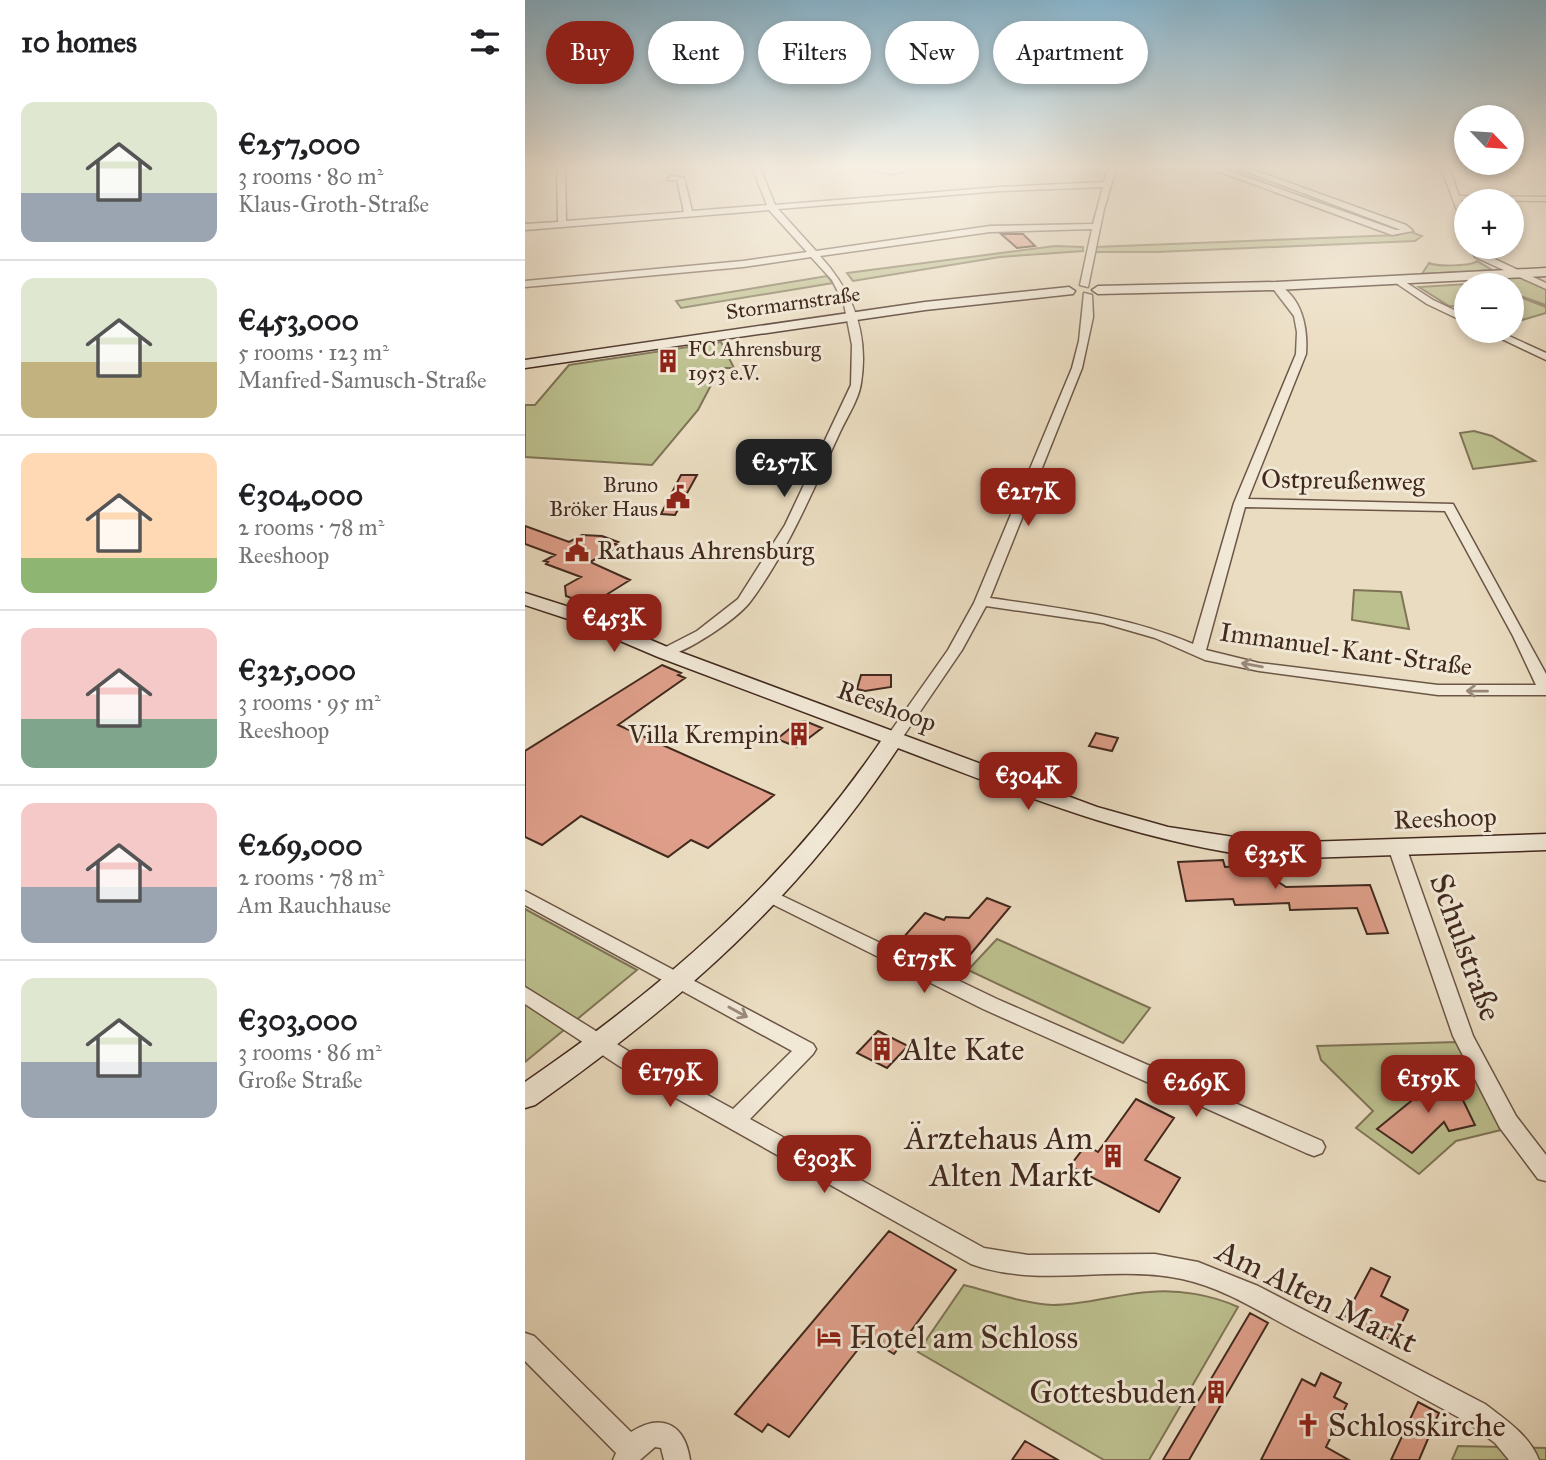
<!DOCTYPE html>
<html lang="en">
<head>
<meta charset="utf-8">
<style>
  body { margin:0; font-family:"IM FELL Great Primer",serif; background:#f2f2f2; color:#202124; height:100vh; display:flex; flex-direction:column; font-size:26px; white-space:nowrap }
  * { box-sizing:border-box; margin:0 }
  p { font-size:23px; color:#757577 }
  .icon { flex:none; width:38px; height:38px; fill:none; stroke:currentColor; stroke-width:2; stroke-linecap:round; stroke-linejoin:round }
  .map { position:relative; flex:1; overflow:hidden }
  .side { display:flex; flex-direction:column; background:#fff; width:525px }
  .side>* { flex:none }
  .guide { position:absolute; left:21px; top:21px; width:665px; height:63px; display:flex; gap:14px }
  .needle { width:46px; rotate:115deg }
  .controls { position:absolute; left:929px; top:105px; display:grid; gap:14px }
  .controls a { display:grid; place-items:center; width:70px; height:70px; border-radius:50%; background:#fff; box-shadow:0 4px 10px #0003; font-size:35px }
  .price { position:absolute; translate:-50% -60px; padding:0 16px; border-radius:14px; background:#8f2418; color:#fff; font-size:23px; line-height:46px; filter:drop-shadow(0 2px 4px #0008) }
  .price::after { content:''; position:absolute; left:50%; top:42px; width:21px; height:16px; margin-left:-10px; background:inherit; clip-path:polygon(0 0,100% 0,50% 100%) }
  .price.on { background:#222; color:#fff }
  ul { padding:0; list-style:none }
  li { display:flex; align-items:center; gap:21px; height:175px; padding:0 21px }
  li+li { border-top:2px solid #e0e0e0 }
  li span { display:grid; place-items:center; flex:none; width:196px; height:140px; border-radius:14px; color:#555 }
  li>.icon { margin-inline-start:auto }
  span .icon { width:84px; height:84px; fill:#fffc; stroke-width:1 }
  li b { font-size:30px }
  h2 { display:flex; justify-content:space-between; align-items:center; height:84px; padding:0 21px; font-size:30px }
  .chip { padding:0 24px; border-radius:32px; background:#fff; box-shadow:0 4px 10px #0003; font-size:24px; line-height:63px }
  .chip.on { background:#8f2418; color:#fff }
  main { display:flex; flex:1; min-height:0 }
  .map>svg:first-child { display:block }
  .green { fill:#bcbf8e; stroke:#7f7456; stroke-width:2 }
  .building { fill:#de9e89; stroke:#42291e; stroke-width:2 }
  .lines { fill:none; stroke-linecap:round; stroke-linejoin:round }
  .street-casing { stroke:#6c5646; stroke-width:3 }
  .secondary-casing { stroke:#42291e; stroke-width:3 }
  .street { fill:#f1e8d6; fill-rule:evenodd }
  .secondary { fill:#f1e8d6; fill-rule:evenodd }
  .oneway { stroke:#9a887a }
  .labels { text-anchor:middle; stroke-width:6; stroke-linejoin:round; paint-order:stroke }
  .far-street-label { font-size:21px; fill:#42291e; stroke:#f1e8d6 }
  .far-poi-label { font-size:21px; fill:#42291e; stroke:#f1e8d6; text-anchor:start }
  .street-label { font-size:26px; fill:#42291e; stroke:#f1e8d6 }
  .poi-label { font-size:26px; fill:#42291e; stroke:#f1e8d6; text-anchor:start }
  .near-street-label { font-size:32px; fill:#42291e; stroke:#f1e8d6 }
  .near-poi-label { font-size:32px; fill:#42291e; stroke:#f1e8d6; text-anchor:start }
</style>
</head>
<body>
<main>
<section class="side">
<h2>10 homes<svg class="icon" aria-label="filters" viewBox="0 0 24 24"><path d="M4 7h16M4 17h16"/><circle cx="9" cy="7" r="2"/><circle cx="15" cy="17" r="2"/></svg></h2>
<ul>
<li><span style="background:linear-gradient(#dfe7d0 65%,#9aa5b1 0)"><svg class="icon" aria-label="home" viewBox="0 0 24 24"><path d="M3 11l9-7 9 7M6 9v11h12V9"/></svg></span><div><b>€257,000</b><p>3 rooms · 80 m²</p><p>Klaus-Groth-Straße</p></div></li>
<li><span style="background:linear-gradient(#dfe7d0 60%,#c2b280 0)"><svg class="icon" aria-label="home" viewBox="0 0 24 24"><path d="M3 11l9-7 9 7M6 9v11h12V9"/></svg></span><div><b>€453,000</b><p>5 rooms · 123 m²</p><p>Manfred-Samusch-Straße</p></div></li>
<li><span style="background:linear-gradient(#ffd9b3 75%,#8fb573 0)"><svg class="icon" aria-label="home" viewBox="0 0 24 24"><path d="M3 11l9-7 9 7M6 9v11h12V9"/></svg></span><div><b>€304,000</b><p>2 rooms · 78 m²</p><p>Reeshoop</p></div></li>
<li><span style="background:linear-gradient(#f6c9c9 65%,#7fa58c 0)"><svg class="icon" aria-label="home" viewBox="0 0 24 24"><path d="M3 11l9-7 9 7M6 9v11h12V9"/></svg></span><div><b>€325,000</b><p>3 rooms · 95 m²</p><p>Reeshoop</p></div></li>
<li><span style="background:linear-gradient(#f6c9c9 60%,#9aa5b1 0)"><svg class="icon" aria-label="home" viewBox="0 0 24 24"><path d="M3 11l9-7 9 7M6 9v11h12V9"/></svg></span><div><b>€269,000</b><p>2 rooms · 78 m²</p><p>Am Rauchhause</p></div></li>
<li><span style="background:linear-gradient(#dfe7d0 60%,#9aa5b1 0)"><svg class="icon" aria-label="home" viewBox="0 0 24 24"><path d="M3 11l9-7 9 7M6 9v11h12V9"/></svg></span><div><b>€303,000</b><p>3 rooms · 86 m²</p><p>Große Straße</p></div></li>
</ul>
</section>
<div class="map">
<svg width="1021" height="1460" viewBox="0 0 1021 1460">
  <rect width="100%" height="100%" fill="#eadcc0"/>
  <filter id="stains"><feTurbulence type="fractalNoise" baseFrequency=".00286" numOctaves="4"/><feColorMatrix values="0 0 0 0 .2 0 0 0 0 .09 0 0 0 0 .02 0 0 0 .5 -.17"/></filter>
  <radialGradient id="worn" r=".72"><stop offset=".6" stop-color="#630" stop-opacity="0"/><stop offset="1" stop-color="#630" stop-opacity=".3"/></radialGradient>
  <path class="green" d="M 683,165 L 704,165 L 897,236 L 890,241 L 632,252 L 570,252 L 570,247 L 874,235 Z
    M 530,246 L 558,247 L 558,251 L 475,257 L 328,281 L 322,273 Z
    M 952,261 L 967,270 L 897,274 L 904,263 C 913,267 947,266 952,261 Z
    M 302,276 L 308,283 L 156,308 L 151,301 Z
    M 989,277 L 998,277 L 1021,288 L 1021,305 L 987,293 L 987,285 L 963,283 Z
    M 959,283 L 965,285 L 942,285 L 941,295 L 934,297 L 938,299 L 932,305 L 940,307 L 924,306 L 894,287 Z
    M 987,294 L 1021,307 L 1021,313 L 987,323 Z
    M 196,342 L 209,368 L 195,368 L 173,410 L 127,465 L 0,457 L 0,405 L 10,405 L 44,365 Z
    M 949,431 L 967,436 L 1010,461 L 948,469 L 935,433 Z
    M 829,590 L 876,592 L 884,629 L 827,620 Z
    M 0,909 L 112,970 L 0,1062 Z
    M 472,939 L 625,1008 L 598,1043 L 443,970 Z
    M 932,1042 L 976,1130 L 931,1141 L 894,1174 L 831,1128 L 848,1111 L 796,1060 L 792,1046 Z
    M 439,1285 C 467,1292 499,1304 528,1305 C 561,1305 592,1294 624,1292 C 653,1289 687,1295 713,1307 L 624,1460 L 579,1460 L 393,1352 Z
    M 933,1446 L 1021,1448 L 1021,1460 L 927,1460 Z"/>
  <path class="building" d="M 476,234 L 498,234 L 510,246 L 492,248 Z
    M 156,475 L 172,475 L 150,515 L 136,514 Z
    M 0,526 L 44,542 L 57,535 L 77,536 L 93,542 L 89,544 L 94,546 L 65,562 L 105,580 L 65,605 L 41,596 L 40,586 L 56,577 L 21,564 L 23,562 L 19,561 L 30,555 L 0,544 Z
    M 137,665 L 156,673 L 153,675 L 160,678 L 93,725 L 249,795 L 183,848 L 166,840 L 143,857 L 56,816 L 17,845 L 0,837 L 0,751 Z
    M 336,675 L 366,675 L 366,687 L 340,691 L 332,689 Z
    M 280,721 L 297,728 L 272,747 L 252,739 L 273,722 Z
    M 571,733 L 593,738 L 587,751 L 564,746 Z
    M 698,860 L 700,867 L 737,865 L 738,870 L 749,869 L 752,881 L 761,887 L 845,885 L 863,933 L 842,934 L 832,908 L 765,910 L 764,903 L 710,905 L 708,899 L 661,901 L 653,862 Z
    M 462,898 L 485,907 L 439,962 L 377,939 L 400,913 L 419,920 L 421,917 L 444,918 Z
    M 353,1031 L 383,1046 L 362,1068 L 332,1053 Z
    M 916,1073 L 929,1093 L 934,1092 L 950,1125 L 924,1131 L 919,1122 L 887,1153 L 852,1129 L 902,1088 L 896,1078 Z
    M 611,1099 L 649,1118 L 620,1160 L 655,1178 L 634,1212 L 545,1166 L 561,1145 L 573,1152 Z
    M 364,1231 L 431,1270 L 369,1354 L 342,1338 L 264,1437 L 243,1424 L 237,1432 L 210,1414 Z
    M 846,1268 L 865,1277 L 856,1296 L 883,1310 L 868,1342 L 820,1317 Z
    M 725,1313 L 743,1323 L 664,1460 L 638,1460 Z
    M 796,1373 L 816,1383 L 809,1397 L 822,1404 L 801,1447 L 824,1460 L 736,1460 L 777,1379 L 790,1386 Z
    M 893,1402 L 914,1413 L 894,1460 L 866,1460 Z
    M 500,1441 L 533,1460 L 487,1460 Z"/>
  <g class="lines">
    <g class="street-casing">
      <path id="street" d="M 32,165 L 40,165 L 41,221 L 159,212 L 152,180 L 142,180 L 145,176 L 159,178 L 167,211 L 242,205 L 226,165 L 234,165 L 250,205 L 475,187 L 579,182 L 584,165 L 592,165 L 579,209 L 563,287 L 555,285 L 567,229 L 465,232 L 295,256 C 328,292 344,333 336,383 C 334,399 322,417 315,432 C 288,490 263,551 225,602 C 211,620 162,652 140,657 L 133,653 L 135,650 L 172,631 L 213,599 L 260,525 L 326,385 L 327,345 L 319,304 L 307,280 L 286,257 L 218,267 L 0,287 L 0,281 L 218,261 L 282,252 L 244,210 L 0,230 L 0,224 L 33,222 ZM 578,187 L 568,224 L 465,226 L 291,251 L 253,209 L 475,191 Z
        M 346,165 L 368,170 L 372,165 L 380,165 L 378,172 L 368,174 L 350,171 Z
        M 676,165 L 687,165 L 871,230 L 876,230 L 704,165 L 715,165 L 881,225 L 888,231 L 867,235 Z
        M 915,165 L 923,165 L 934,196 L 1021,197 L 1021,201 L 936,200 L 942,215 L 942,229 L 939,229 Z
        M 945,247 L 953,247 L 957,253 L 1021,283 L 1021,289 L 950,257 Z
        M 871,276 L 908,300 L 942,316 L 942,323 L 902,304 L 868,281 L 866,279 Z
        M 751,283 C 777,297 783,327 781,354 L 723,499 L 928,504 L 1021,674 L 1021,695 L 913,695 L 734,671 L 680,660 L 630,638 L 578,623 L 461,606 L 437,650 L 375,741 L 363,741 L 361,738 L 423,650 L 449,603 L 547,368 L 554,341 L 559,293 L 567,295 L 568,317 L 557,368 L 465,598 C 534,608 603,616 668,644 L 709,503 L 771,354 L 772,332 L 769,316 L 746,286 ZM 720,507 L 920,511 L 988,636 L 1011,685 L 913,685 L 734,663 L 681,650 Z
        M 960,331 L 973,331 L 1021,353 L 1021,360 Z
        M 872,841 L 878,843 L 881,847 L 948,1036 L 991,1116 L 1021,1155 L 1021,1181 L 1013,1179 L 975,1128 L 928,1036 L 863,847 L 866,843 Z
        M 245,890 L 472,999 L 797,1141 L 800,1147 L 797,1153 L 789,1156 L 781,1153 L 458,1009 L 239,900 L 236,896 L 239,892 Z
        M 0,891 L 288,1044 L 291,1049 L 288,1054 L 225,1119 L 459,1248 L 503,1255 L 630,1254 L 673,1262 L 733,1286 L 960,1404 C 981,1420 1004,1435 1014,1460 L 984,1460 L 970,1443 L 942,1422 C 886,1391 829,1361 773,1332 C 735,1312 699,1288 657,1279 C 587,1264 514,1289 446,1264 L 94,1066 L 0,1004 L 0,987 L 108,1054 L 208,1109 L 267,1051 L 0,905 Z
        M 0,1333 L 9,1336 L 106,1432 C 138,1412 160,1425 165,1460 L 139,1460 L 136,1448 L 130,1447 L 115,1460 L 88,1460 L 91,1453 L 0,1361 Z"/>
    </g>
    <g class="secondary-casing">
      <path id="secondary" d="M 1021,268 L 1021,276 L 751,290 L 573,294 L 567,290 L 573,286 L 751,282 Z
        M 544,287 L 550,291 L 548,294 L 400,310 L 0,368 L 0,360 L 400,302 Z
        M 0,593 L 60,612 L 147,649 L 572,807 L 643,827 L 749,843 L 1021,834 L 1021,850 L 749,859 C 614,843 499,796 373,748 C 273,899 157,1001 10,1105 L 0,1108 L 0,1082 C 139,987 260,882 356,741 L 133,657 L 46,620 L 0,605 Z"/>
    </g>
    <use href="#street" class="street"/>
    <use href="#secondary" class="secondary"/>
  </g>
  <defs><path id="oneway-shaft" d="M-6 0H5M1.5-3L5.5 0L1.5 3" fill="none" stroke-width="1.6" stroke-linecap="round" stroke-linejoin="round" transform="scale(1.75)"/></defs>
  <g class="oneway">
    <use href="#oneway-shaft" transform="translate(727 665) rotate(-170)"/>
    <use href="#oneway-shaft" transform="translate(952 691) rotate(-179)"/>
    <use href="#oneway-shaft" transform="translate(213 1012) rotate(29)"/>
  </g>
  <linearGradient id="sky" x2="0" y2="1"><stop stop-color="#88b7d1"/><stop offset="0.45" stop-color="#f6efe3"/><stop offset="1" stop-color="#f6efe3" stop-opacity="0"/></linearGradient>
  <rect width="1021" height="369" fill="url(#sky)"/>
  <defs>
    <g id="building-bare" transform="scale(1.89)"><path d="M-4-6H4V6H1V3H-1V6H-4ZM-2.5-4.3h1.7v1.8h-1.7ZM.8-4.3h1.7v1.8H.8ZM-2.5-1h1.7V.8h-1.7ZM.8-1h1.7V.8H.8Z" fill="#8f2418" stroke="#f1e8d6" stroke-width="2.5" paint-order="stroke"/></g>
    <g id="civic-bare" transform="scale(1.89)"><path d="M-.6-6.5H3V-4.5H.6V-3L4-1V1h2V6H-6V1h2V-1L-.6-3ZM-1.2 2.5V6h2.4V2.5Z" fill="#8f2418" stroke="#f1e8d6" stroke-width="2.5" paint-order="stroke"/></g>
    <g id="hotel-bare" transform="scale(1.89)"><path d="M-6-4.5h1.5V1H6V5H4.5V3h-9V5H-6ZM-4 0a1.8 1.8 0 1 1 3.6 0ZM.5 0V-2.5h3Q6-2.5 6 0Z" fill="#8f2418" stroke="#f1e8d6" stroke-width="2.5" paint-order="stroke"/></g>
    <g id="church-bare" transform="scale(1.89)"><path d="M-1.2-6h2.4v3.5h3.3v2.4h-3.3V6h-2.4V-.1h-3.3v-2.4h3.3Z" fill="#8f2418" stroke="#f1e8d6" stroke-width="2.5" paint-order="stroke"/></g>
  </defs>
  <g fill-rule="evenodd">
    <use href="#building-bare" x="143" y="361"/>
    <use href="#civic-bare" x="153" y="497"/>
    <use href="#civic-bare" x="52" y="550"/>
    <use href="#building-bare" x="274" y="734"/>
    <use href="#building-bare" x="357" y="1049"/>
    <use href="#building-bare" x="588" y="1156"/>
    <use href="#hotel-bare" x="304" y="1337"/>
    <use href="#building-bare" x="691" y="1392"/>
    <use href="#church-bare" x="783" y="1425"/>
  </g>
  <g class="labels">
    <g class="far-street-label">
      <text transform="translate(268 303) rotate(-8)" y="7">Stormarnstraße</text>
    </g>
    <g class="far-poi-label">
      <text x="163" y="356">FC Ahrensburg<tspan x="163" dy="24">1953 e.V.</tspan></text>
      <text x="133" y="492" text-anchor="end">Bruno<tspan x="133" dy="24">Bröker Haus</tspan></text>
    </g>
    <g class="street-label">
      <text transform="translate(818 480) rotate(1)" y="9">Ostpreußenweg</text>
      <text transform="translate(821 649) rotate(8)" y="9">Immanuel-Kant-Straße</text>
      <text transform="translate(362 706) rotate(20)" y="9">Reeshoop</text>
      <text transform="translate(920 818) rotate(-2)" y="9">Reeshoop</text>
    </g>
    <g class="poi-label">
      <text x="72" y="559">Rathaus Ahrensburg</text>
      <text x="254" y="743" text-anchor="end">Villa Krempin</text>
    </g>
    <g class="near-street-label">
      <text transform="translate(941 947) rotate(70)" y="11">Schulstraße</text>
      <text transform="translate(792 1296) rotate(26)" y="11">Am Alten Markt</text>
    </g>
    <g class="near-poi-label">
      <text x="377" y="1060">Alte Kate</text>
      <text x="568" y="1149" text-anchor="end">Ärztehaus Am<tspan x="568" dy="37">Alten Markt</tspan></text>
      <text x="324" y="1348">Hotel am Schloss</text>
      <text x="671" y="1403" text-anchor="end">Gottesbuden</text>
      <text x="803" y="1436">Schlosskirche</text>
    </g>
  </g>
  <rect width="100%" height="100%" filter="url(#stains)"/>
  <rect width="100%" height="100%" fill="url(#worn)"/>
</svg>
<div class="controls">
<a><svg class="needle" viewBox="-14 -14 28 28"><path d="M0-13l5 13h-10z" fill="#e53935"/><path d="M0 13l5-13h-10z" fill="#757577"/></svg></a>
<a>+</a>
<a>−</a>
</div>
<b class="price on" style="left:259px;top:499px">€257K</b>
<b class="price" style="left:503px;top:528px">€217K</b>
<b class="price" style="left:89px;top:654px">€453K</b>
<b class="price" style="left:503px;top:812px">€304K</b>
<b class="price" style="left:750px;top:891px">€325K</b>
<b class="price" style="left:399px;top:995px">€175K</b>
<b class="price" style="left:145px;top:1109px">€179K</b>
<b class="price" style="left:903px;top:1115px">€159K</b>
<b class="price" style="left:671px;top:1119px">€269K</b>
<b class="price" style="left:299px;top:1195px">€303K</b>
<div class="guide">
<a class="chip on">Buy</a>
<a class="chip">Rent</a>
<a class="chip">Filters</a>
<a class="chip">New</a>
<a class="chip">Apartment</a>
</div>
</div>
</main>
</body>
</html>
